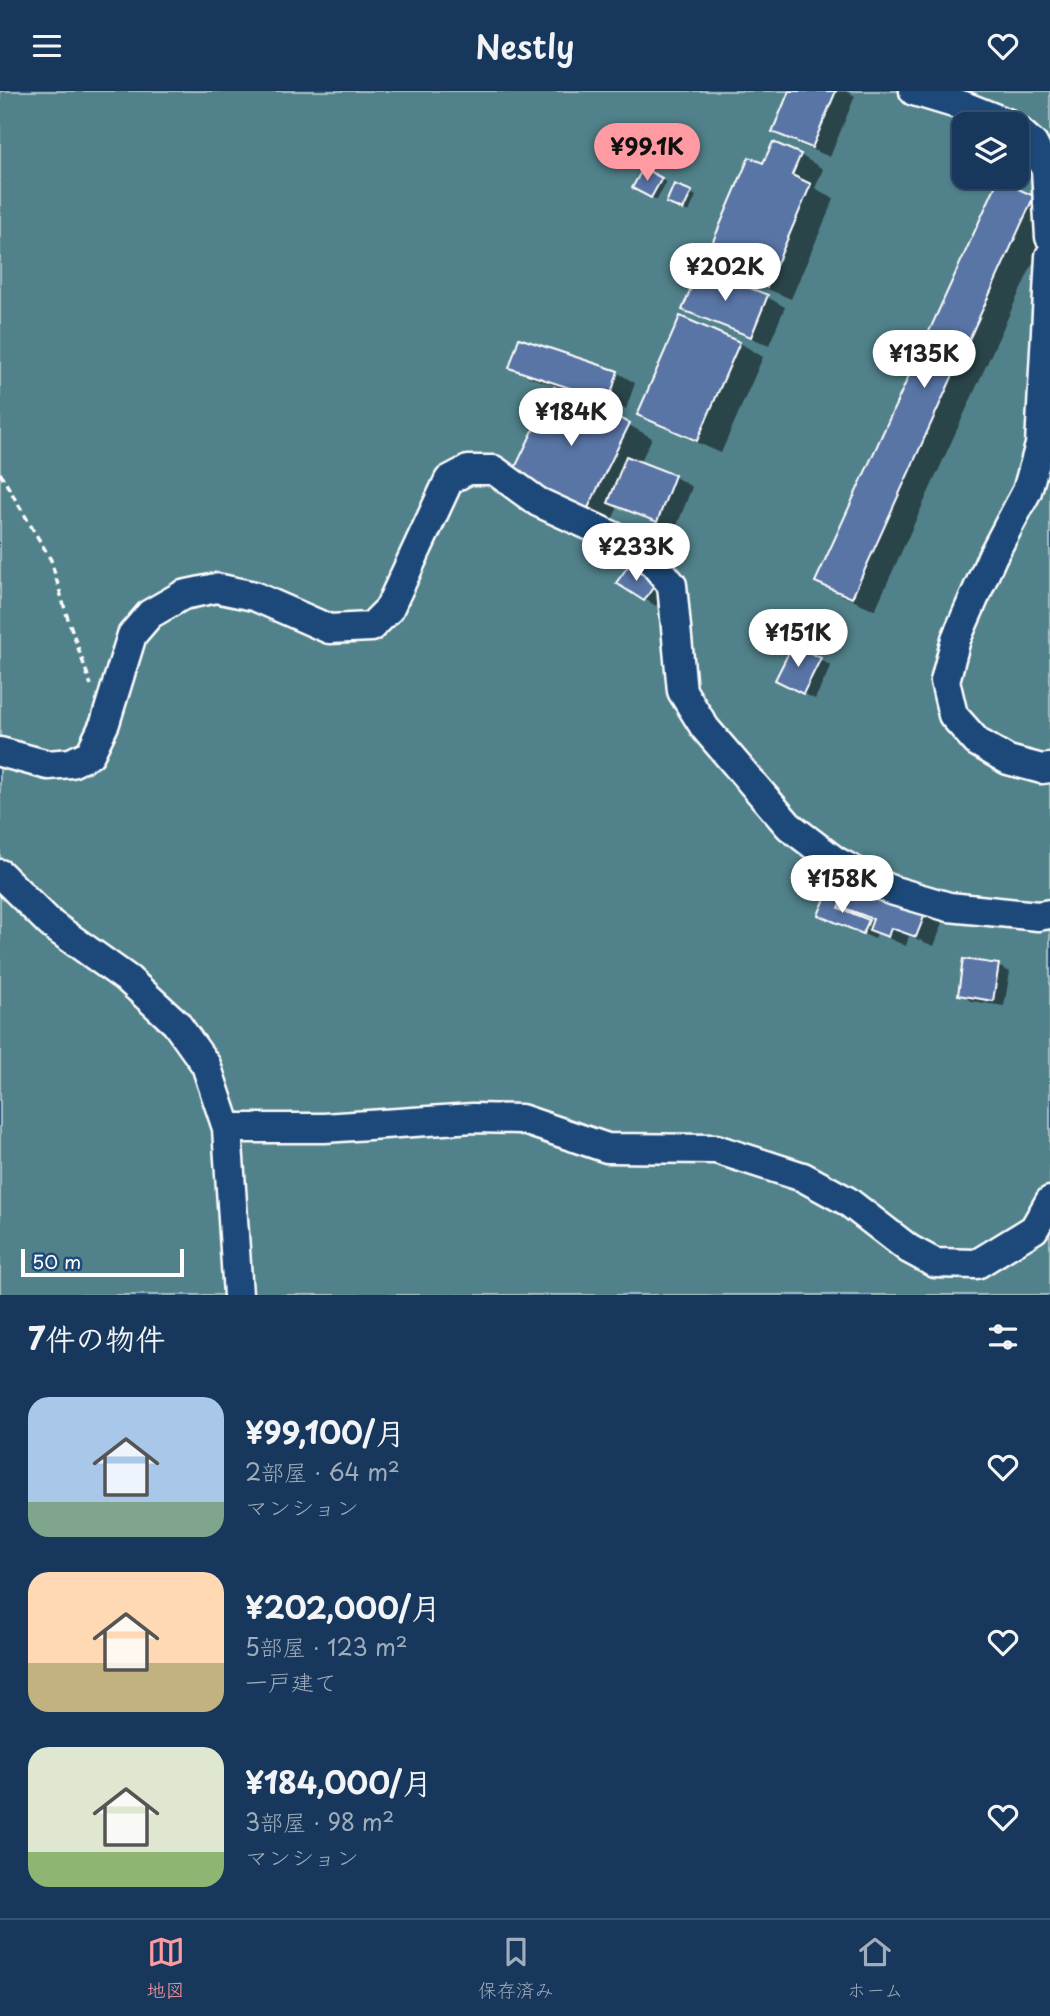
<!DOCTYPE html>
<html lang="ja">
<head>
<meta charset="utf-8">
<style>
  body { margin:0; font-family:"Playpen Sans","Klee One",sans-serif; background:#244365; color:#f1f3f6; height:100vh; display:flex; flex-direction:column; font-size:26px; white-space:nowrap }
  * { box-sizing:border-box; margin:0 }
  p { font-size:23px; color:#9eacbb }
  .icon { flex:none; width:38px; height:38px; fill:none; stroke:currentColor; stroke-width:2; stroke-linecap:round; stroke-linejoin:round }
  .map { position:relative; height:1204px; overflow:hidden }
  .drawer { display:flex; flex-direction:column; background:#17385c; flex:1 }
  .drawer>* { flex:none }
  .controls { position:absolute; left:952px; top:21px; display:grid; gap:14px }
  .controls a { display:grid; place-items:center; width:77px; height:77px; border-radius:14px; background:#17385c; box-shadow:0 2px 5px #0004,0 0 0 2px #365272; font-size:35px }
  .scale { position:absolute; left:21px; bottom:18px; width:163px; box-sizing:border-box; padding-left:7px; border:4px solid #fff; border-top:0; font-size:19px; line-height:24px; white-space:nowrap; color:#fff; -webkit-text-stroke:5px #1f4a7a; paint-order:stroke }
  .price { position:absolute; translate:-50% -60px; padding:0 16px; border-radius:24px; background:#fff; color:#222; font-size:23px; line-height:46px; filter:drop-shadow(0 2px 4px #0008) }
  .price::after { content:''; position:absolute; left:50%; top:42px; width:21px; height:16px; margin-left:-10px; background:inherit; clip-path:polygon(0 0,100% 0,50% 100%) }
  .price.active { background:#ff9aa2; color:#111 }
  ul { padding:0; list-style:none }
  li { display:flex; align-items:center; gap:21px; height:175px; padding:0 28px }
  li span { display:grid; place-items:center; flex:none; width:196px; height:140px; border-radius:21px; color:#555 }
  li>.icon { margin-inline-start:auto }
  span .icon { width:84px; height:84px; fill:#fffc; stroke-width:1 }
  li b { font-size:30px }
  h2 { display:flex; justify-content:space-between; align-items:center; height:84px; padding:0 28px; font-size:30px }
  header { display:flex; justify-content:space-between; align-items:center; height:91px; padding:0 28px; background:#17385c; font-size:32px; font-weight:600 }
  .dock { display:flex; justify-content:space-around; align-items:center; height:98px; border-top:2px solid #365272; background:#17385c; font-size:19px; color:#9eacbb }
  .dock a { display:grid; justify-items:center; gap:4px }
  .dock .active { color:#ff9aa2 }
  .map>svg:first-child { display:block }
  .green { fill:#51818a; stroke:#a8c0c4; stroke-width:2; fill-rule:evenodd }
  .shadow { fill:#0007; fill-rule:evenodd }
  .building { fill:#5875a6; stroke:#fff; stroke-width:2 }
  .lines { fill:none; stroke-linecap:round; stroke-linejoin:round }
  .minor-casing { stroke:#fff; stroke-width:33 }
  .path { stroke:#fff; stroke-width:3.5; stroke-dasharray:7 5; stroke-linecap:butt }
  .minor { stroke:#1f4a7a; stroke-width:28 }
</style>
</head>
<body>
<header><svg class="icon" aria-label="menu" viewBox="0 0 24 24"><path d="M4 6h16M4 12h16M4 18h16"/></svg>Nestly<svg class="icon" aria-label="heart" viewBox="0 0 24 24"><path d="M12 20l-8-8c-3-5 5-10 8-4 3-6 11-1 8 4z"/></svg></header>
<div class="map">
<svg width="1050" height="1204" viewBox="0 0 1050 1204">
  <rect width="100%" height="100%" fill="#1f4a7a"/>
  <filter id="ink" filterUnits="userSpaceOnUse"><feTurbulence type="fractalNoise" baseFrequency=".0143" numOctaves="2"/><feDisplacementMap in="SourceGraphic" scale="14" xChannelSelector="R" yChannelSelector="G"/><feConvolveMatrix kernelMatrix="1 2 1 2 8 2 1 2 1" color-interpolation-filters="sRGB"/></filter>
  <g filter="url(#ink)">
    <path class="green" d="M 0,0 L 1050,0 L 1050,1204 L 0,1204 ZM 964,33 L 1017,33 L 1017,86 L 964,86 Z"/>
    <path class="shadow" d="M 791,0 L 846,0 L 855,5 L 830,66 L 791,50 L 774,40 Z
      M 800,64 L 823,78 L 815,97 L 834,108 L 791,208 L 730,182 L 707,169 L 764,74 Z
      M 644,79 L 666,91 L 657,109 L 634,97 Z
      M 691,102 L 696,105 L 689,121 L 673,114 Z
      M 1033,107 L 1050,117 L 1050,134 L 875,519 L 841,504 L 818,491 Z
      M 767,206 L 785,216 L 769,254 L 702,228 L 684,218 Z
      M 681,227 L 740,252 L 763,266 L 721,362 L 662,336 L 639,323 Z
      M 520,250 L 618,282 L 635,292 L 626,318 L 529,286 L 511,276 Z
      M 629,334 L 652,347 L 640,372 L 675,386 L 692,396 L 675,440 L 618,416 L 611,431 L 537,395 Z
      M 629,476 L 666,500 L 656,515 L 619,492 Z
      M 820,568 L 831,575 L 815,608 L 788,595 Z
      M 828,805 L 845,813 L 926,819 L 944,829 L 934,855 L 909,845 L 906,855 L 877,842 L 875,848 L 820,824 ZM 852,820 L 864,827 L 863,829 L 850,824 Z
      M 998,875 L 1010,881 L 1004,915 L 971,910 L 960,903 Z"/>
    <path class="building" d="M 789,0 L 836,0 L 812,57 L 772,41 Z
      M 773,51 L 801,63 L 792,84 L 811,93 L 767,196 L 705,169 L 749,66 L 763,72 Z
      M 643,77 L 662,87 L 651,107 L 632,97 Z
      M 998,89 L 1034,105 L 852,507 L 815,491 Z
      M 674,93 L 692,100 L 683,119 L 666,112 Z
      M 699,177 L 768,204 L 751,246 L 682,219 Z
      M 680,225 L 740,251 L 697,350 L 637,324 Z
      M 519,247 L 618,280 L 609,310 L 509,277 Z
      M 554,296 L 630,332 L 587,419 L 512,383 Z
      M 626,365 L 675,384 L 657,431 L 608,412 Z
      M 629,474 L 656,492 L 644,510 L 616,492 Z
      M 793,553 L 821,567 L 803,603 L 775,589 Z
      M 852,789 L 927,818 L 916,846 L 891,837 L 888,846 L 869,839 L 873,828 L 842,816 Z
      M 827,803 L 842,809 L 839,817 L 869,829 L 863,843 L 818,824 Z
      M 963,868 L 999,873 L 993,910 L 958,904 Z"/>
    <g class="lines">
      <g class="minor-casing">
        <path id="minor" d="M 914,0 L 964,15 L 1009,33
          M 1017,39 L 1033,53 L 1046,79 L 1050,146
          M 1050,165 L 1040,354 L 1027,400 L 992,466 L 956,548 L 945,590 L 953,624 L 977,651 L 1008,669 L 1042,678 L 1050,677
          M 0,661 L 48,674 L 71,672 L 90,663 L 105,632 L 132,544 L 150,523 L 183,504 L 216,497 L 254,505 L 329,538 L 371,536 L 389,518 L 449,389 L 468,379 L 494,379 L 538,411 L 643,459 L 672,494 L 682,600 L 705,637 L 789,735 L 835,770 L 891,799 L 949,816 L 1038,825 L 1050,823
          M 0,783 L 52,834 L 129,889 L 176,932 L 206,974 L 227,1037 L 238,1204
          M 227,1037 L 324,1037 L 473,1027 L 521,1028 L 607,1057 L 716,1058 L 803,1086 L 847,1110 L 909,1158 L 935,1172 L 977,1173 L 1034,1138 L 1050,1110"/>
      </g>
      <path class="path" d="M 0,382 L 51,469 L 66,522 L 91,594"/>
      <use href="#minor" class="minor"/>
    </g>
  </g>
</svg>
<div class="controls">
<a><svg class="icon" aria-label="layers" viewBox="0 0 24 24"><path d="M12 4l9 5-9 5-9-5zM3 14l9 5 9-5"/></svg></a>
</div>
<div class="scale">50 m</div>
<b class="price active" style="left:647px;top:92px">¥99.1K</b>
<b class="price" style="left:725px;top:212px">¥202K</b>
<b class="price" style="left:924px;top:299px">¥135K</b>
<b class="price" style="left:571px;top:357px">¥184K</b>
<b class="price" style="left:636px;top:492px">¥233K</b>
<b class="price" style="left:798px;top:578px">¥151K</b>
<b class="price" style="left:842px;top:824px">¥158K</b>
</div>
<section class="drawer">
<h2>7件の物件<svg class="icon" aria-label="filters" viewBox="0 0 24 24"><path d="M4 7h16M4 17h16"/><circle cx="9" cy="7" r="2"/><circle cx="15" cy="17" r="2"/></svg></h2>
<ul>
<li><span style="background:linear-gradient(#a9c7e8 75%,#7fa58c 0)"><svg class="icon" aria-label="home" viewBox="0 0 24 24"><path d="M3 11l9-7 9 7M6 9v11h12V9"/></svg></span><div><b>¥99,100/月</b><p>2部屋 · 64 m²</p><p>マンション</p></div><svg class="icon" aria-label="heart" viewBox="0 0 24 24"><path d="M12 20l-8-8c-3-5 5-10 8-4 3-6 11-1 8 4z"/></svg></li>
<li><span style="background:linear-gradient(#ffd9b3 65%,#c2b280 0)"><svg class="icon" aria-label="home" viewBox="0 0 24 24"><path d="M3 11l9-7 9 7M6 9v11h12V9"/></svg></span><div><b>¥202,000/月</b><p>5部屋 · 123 m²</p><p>一戸建て</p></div><svg class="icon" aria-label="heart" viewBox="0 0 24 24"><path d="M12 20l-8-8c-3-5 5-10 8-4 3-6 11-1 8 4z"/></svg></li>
<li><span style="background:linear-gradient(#dfe7d0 75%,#8fb573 0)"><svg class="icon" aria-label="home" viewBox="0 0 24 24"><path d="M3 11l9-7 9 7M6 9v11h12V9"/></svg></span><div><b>¥184,000/月</b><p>3部屋 · 98 m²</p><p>マンション</p></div><svg class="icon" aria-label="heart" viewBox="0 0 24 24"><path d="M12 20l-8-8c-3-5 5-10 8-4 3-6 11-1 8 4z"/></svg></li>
</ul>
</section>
<nav class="dock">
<a class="active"><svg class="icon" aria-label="map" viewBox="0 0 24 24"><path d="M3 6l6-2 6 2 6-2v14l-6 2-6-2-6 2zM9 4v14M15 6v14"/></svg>地図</a>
<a><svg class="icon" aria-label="saved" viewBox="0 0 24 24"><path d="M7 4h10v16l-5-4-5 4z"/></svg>保存済み</a>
<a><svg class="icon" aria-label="home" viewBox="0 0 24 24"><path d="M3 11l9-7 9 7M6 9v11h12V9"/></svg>ホーム</a>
</nav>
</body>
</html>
